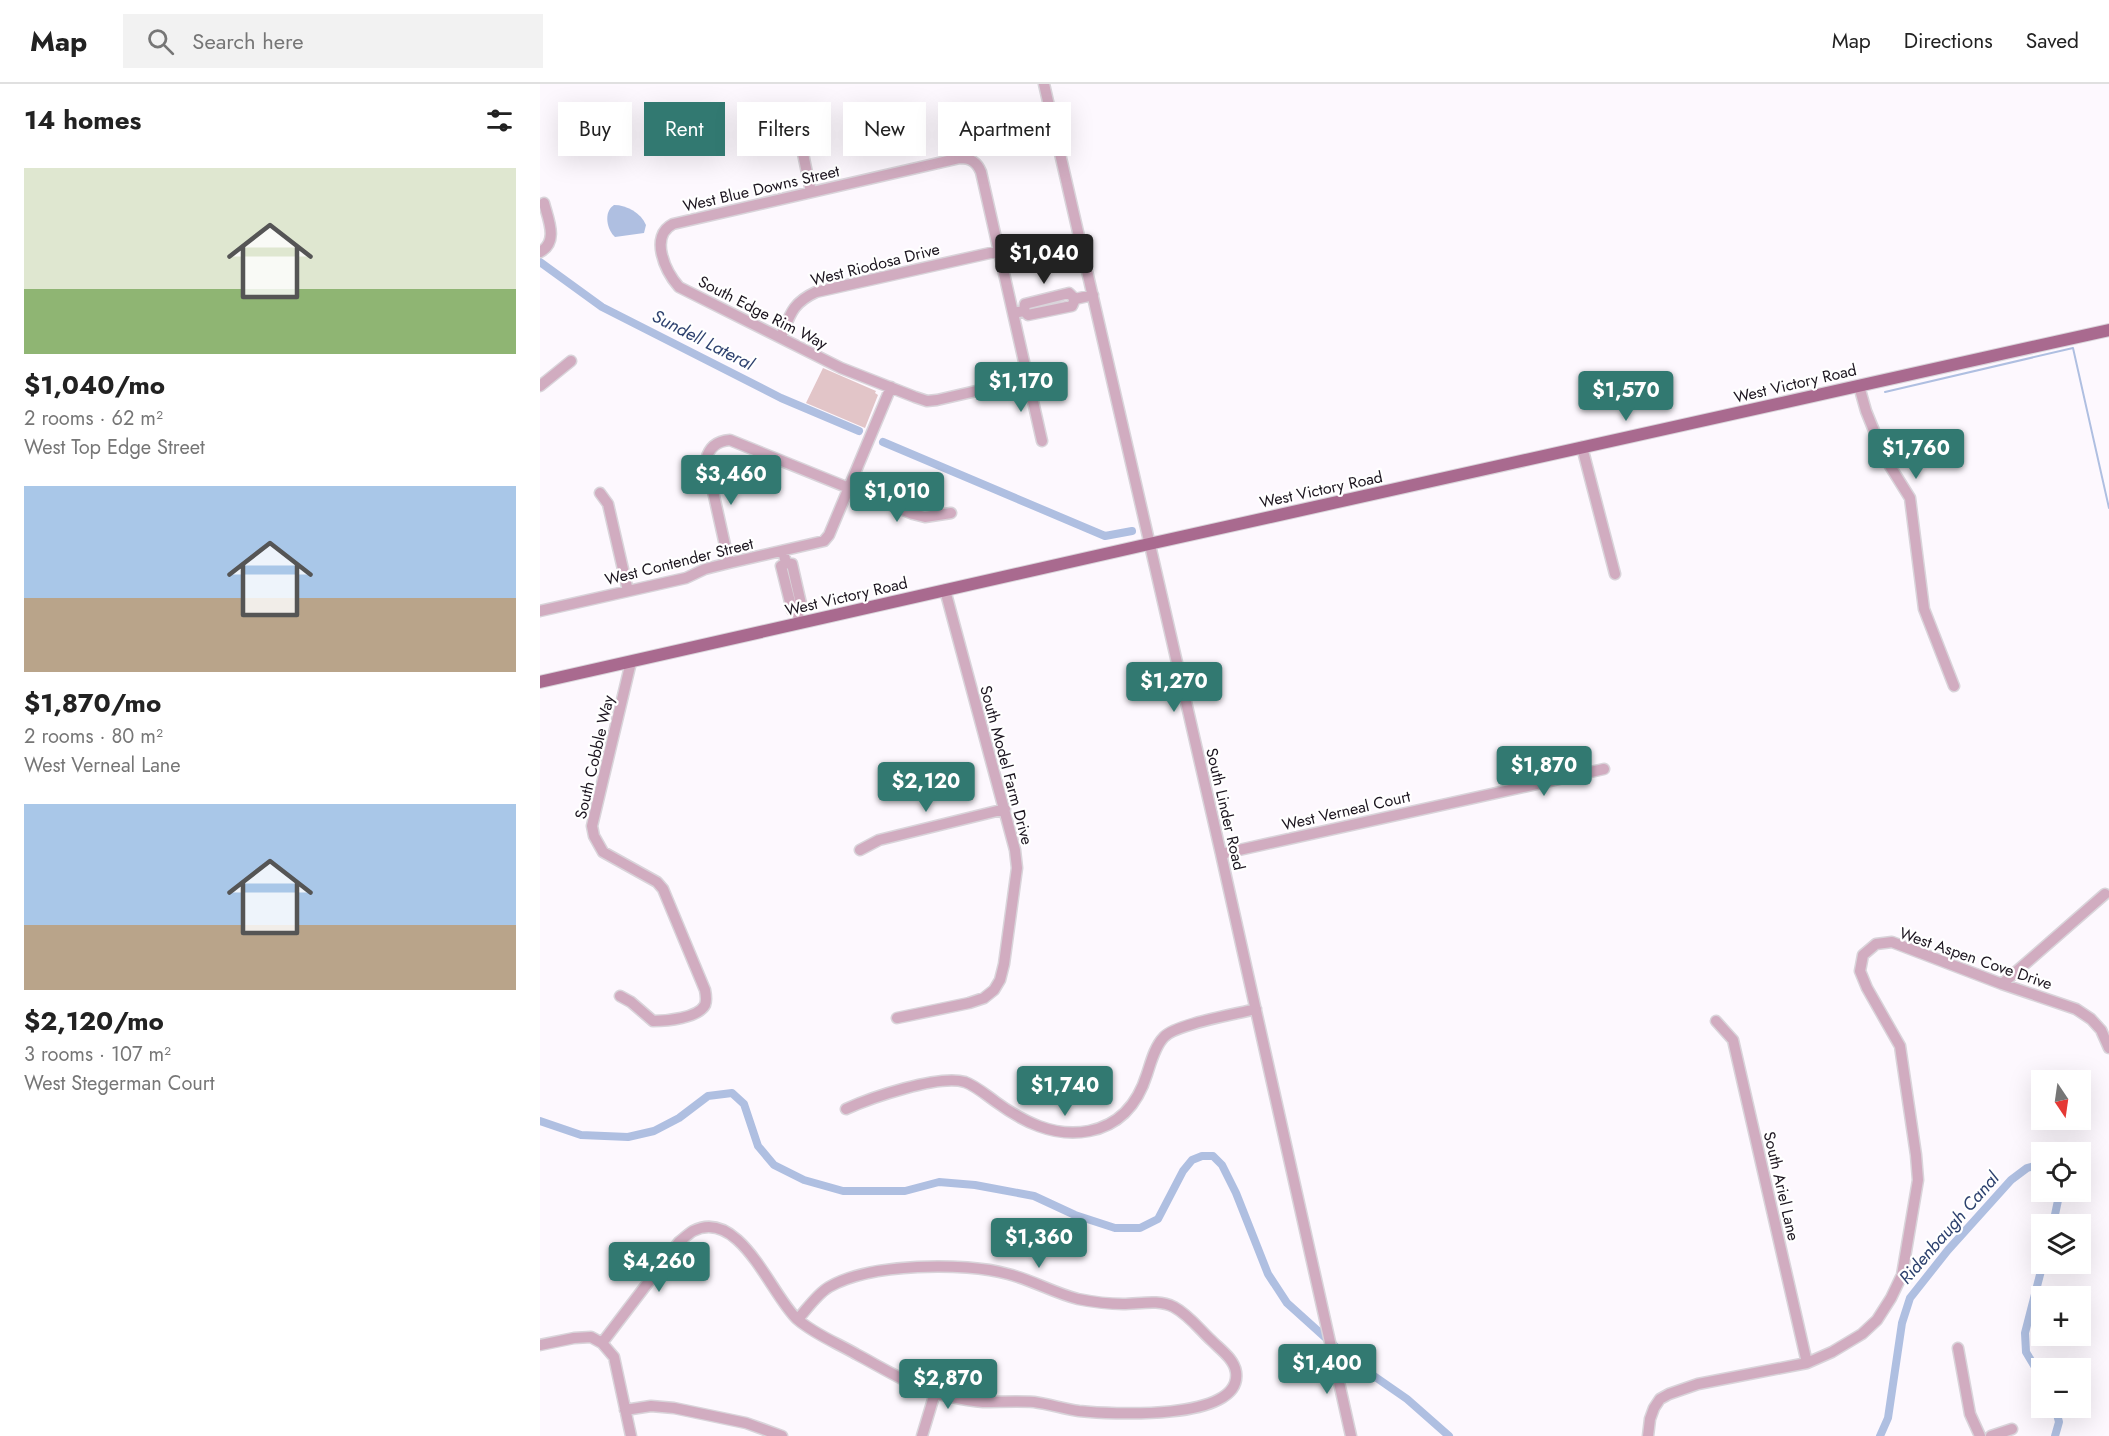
<!DOCTYPE html>
<html lang="en">
<head>
<meta charset="utf-8">
<style>
  body { margin:0; font-family:Jost,sans-serif; background:#f2f2f2; color:#222; height:100vh; display:flex; flex-direction:column; font-size:22px; white-space:nowrap }
  * { box-sizing:border-box; margin:0 }
  p { font-size:20px; color:#767676 }
  .icon { flex:none; width:33px; height:33px; fill:none; stroke:currentColor; stroke-width:2; stroke-linecap:round; stroke-linejoin:round }
  .map { position:relative; flex:1; overflow:hidden }
  .details { display:flex; flex-direction:column; background:#fff; width:540px }
  .details>* { flex:none }
  .guide { position:absolute; left:18px; top:18px; width:570px; height:54px; display:flex; gap:12px }
  .needle { width:39px; rotate:167deg }
  .tools { position:absolute; left:1491px; top:986px; display:grid; gap:12px }
  .tools a { display:grid; place-items:center; width:60px; height:60px; border-radius:0px; background:#fff; box-shadow:0 6px 24px #0002; font-size:30px }
  .price { position:absolute; translate:-50% -51px; padding:0 14px; border-radius:6px; background:#327971; color:#fff; font-size:20px; line-height:39px; filter:drop-shadow(0 2px 3px #0008) }
  .price::after { content:''; position:absolute; left:50%; top:36px; width:18px; height:14px; margin-left:-9px; background:inherit; clip-path:polygon(0 0,100% 0,50% 100%) }
  .price.active { background:#222; color:#fff }
  ul { padding:0; list-style:none }
  li { display:grid; align-content:center; gap:12px; height:318px; padding:0 24px }
  li span { display:grid; place-items:center; height:186px; border-radius:0px; color:#555 }
  li>.icon { margin-inline-start:auto }
  span .icon { width:108px; height:108px; fill:#fffc; stroke-width:1 }
  li b { font-size:26px }
  h2 { display:flex; justify-content:space-between; align-items:center; height:72px; padding:0 24px; font-size:26px }
  .pill { padding:0 21px; border-radius:0px; background:#fff; box-shadow:0 6px 24px #0002; font-size:21px; line-height:54px }
  .pill.active { background:#327971; color:#fff }
  header { display:flex; align-items:center; gap:36px; box-sizing:border-box; height:84px; padding:0 30px; background:#fff; border-bottom:2px solid #e0e0e0 }
  header strong { font-size:28px }
  nav { display:flex; gap:33px; margin-inline-start:auto; font-size:21px }
  .search { width:420px; height:54px; background:#f2f2f2; display:flex; align-items:center; gap:15px; box-sizing:border-box; padding:0 21px; border-radius:0px; color:#767676; font-size:22px }
  main { display:flex; flex:1; min-height:0 }
  .map>svg:first-child { display:block }
  .green { fill:#e2c5c8 }
  .water { fill:#afbfe1 }
  .lines { fill:none; stroke-linecap:round; stroke-linejoin:round }
  .stream { stroke:#afbfe1; stroke-width:2 }
  .canal { stroke:#afbfe1; stroke-width:8 }
  .minor-casing { stroke:#d9d4da; stroke-width:13 }
  .major-casing { stroke:#d9d4da; stroke-width:14 }
  .minor { stroke:#d1acc0; stroke-width:10 }
  .major { stroke:#a96a8f; stroke-width:12 }
  .labels { text-anchor:middle; stroke-width:4.5; stroke-linejoin:round; paint-order:stroke }
  .street-label { font-size:16px; fill:#1c151f; stroke:#fff }
  .water-label { font-size:18px; font-style:italic; fill:#2d416e; stroke:#fff }
</style>
</head>
<body>
<header>
<strong>Map</strong>
<div class="search"><svg class="icon" aria-label="search" viewBox="0 0 24 24"><circle cx="10" cy="10" r="6"/><path d="M15 15l6 6"/></svg>Search here</div>
<nav><a>Map</a><a>Directions</a><a>Saved</a></nav>
</header>
<main>
<section class="details">
<h2>14 homes<svg class="icon" aria-label="filters" viewBox="0 0 24 24"><path d="M4 7h16M4 17h16"/><circle cx="9" cy="7" r="2"/><circle cx="15" cy="17" r="2"/></svg></h2>
<ul>
<li><span style="background:linear-gradient(#dfe7d0 65%,#8fb573 0)"><svg class="icon" aria-label="home" viewBox="0 0 24 24"><path d="M3 11l9-7 9 7M6 9v11h12V9"/></svg></span><div><b>$1,040/mo</b><p>2 rooms · 62 m²</p><p>West Top Edge Street</p></div></li>
<li><span style="background:linear-gradient(#a9c7e8 60%,#b9a48a 0)"><svg class="icon" aria-label="home" viewBox="0 0 24 24"><path d="M3 11l9-7 9 7M6 9v11h12V9"/></svg></span><div><b>$1,870/mo</b><p>2 rooms · 80 m²</p><p>West Verneal Lane</p></div></li>
<li><span style="background:linear-gradient(#a9c7e8 65%,#b9a48a 0)"><svg class="icon" aria-label="home" viewBox="0 0 24 24"><path d="M3 11l9-7 9 7M6 9v11h12V9"/></svg></span><div><b>$2,120/mo</b><p>3 rooms · 107 m²</p><p>West Stegerman Court</p></div></li>
</ul>
</section>
<div class="map">
<svg width="1569" height="1352" viewBox="0 0 1569 1352">
  <rect width="100%" height="100%" fill="#fdf8fe"/>
  <path class="green" d="M 283,284 L 336,307 L 335,309 L 338,311 L 325,344 L 266,319 Z"/>
  <path class="water" d="M 74,121 C 87,121 101,129 106,141 L 104,149 L 75,153 C 67,146 63,128 74,121 Z"/>
  <g class="lines">
    <path class="stream" d="M 1345,308 L 1533,264 L 1569,424"/>
    <path class="canal" d="M 0,178 L 62,223 L 241,314 L 319,347
      M 343,358 L 565,452 L 592,447
      M 0,1037 L 41,1051 L 88,1053 L 114,1047 L 139,1034 L 168,1012 L 192,1009 L 204,1020 L 218,1062 L 234,1081 L 264,1096 L 303,1107 L 365,1107 L 399,1098 L 435,1101 L 494,1112 L 535,1131 L 575,1144 L 600,1144 L 618,1135 L 643,1087 L 652,1076 L 662,1072 L 673,1072 L 682,1081 L 696,1109 L 728,1190 L 747,1219 L 808,1274 L 867,1315 L 909,1352
      M 1513,1140 L 1520,1107
      M 1502,1295 L 1486,1268 L 1485,1249 L 1503,1179
      M 1340,1352 L 1348,1334 L 1362,1239 L 1370,1214 L 1408,1166 L 1471,1096 L 1487,1084 L 1502,1080
      M 1515,1352 L 1519,1338 L 1515,1323"/>
    <g class="minor-casing">
      <path id="minor" d="M 504,0 L 681,770 L 811,1352
        M 261,60 L 271,108
        M 0,168 C 19,158 8,135 4,119
        M 484,227 L 485,220 L 529,209 L 535,215
        M 473,229 L 484,227 L 488,231 L 532,222 L 535,215 L 553,211
        M 241,253 C 250,231 252,219 276,208 L 459,167
        M 488,295 L 397,316 L 387,317 L 375,313 L 301,284 L 139,203 C 125,187 109,152 133,140 L 420,74 C 431,74 437,78 441,88 L 502,357
        M 0,302 L 31,277
        M 1319,302 L 1326,327 L 1345,374 L 1370,414 L 1384,525 L 1414,602
        M 1042,363 L 1075,490
        M 60,409 L 68,420 L 88,507
        M 243,467 L 246,479 L 241,482 L 252,526 L 257,527 L 260,539
        M 189,479 L 166,376 C 169,363 177,357 190,356 L 373,430 L 385,433 L 411,429
        M 246,479 L 252,480 L 262,524 L 257,527
        M 0,527 L 146,494 L 165,485 L 189,479 L 284,457 L 289,451 L 351,303
        M 320,766 L 339,756 L 465,725
        M 681,770 L 1064,685
        M 1462,900 L 1565,810
        M 80,912 L 91,918 L 113,937 C 127,937 158,934 165,921 C 167,916 166,911 165,906 L 123,805 L 117,798 L 63,768 L 54,752 L 52,742 L 91,578
        M 357,934 L 429,919 L 444,914 L 454,906 L 460,896 L 464,880 L 477,784 L 475,766 L 405,506
        M 1176,937 L 1193,956 L 1267,1279
        M 306,1025 C 330,1014 399,990 425,998 C 436,1002 446,1011 456,1018 C 482,1037 514,1054 549,1047 C 580,1041 598,1019 607,990 C 611,978 615,962 624,953 C 636,940 697,930 716,925
        M 62,1259 L 139,1158 C 143,1155 148,1150 153,1147 C 200,1123 231,1211 257,1235 C 274,1250 297,1259 316,1270 C 339,1282 373,1303 398,1310 C 412,1313 428,1317 443,1318 C 460,1318 477,1317 494,1318 C 509,1320 524,1325 539,1327 C 568,1330 703,1338 696,1288 C 694,1275 681,1266 672,1257 C 660,1246 649,1231 634,1223 C 618,1215 600,1220 583,1220 C 568,1220 553,1218 538,1215 C 514,1209 492,1196 468,1190 C 424,1178 330,1179 289,1203 C 277,1210 267,1225 258,1235
        M 0,1261 L 34,1254 L 51,1253 L 62,1259 L 74,1273 L 91,1352
        M 1418,1264 L 1430,1330 L 1440,1352
        M 85,1326 L 111,1322 L 134,1324 L 206,1339 L 242,1352
        M 382,1352 L 395,1309
        M 1108,1352 L 1110,1335 L 1114,1324 L 1120,1315 L 1129,1310 L 1158,1300 L 1267,1279 L 1292,1268 L 1322,1250 L 1337,1236 L 1351,1214 L 1362,1191 L 1378,1096 L 1376,1071 L 1360,962 L 1327,904 L 1320,887 L 1323,871 L 1336,860 L 1352,858 L 1462,900 L 1536,925 L 1551,935 L 1561,946 L 1569,964
        M 1451,1352 L 1472,1345"/>
    </g>
    <g class="major-casing">
      <path id="major" d="M 0,598 L 609,460 L 1569,246"/>
    </g>
    <use href="#minor" class="minor"/>
    <use href="#major" class="major"/>
  </g>
  <g class="labels">
    <g class="street-label">
      <text transform="translate(221 104) rotate(-13)" y="6">West Blue Downs Street</text>
      <text transform="translate(335 180) rotate(-14)" y="6">West Riodosa Drive</text>
      <text transform="translate(223 228) rotate(27)" y="6">South Edge Rim Way</text>
      <text transform="translate(1255 299) rotate(-13)" y="6">West Victory Road</text>
      <text transform="translate(781 405) rotate(-12)" y="6">West Victory Road</text>
      <text transform="translate(139 477) rotate(-14)" y="6">West Contender Street</text>
      <text transform="translate(306 512) rotate(-13)" y="6">West Victory Road</text>
      <text transform="translate(54 673) rotate(-77)" y="6">South Cobble Way</text>
      <text transform="translate(467 681) rotate(75)" y="6">South Model Farm Drive</text>
      <text transform="translate(686 725) rotate(77)" y="6">South Linder Road</text>
      <text transform="translate(806 726) rotate(-13)" y="6">West Verneal Court</text>
      <text transform="translate(1436 874) rotate(19)" y="6">West Aspen Cove Drive</text>
      <text transform="translate(1242 1102) rotate(77)" y="6">South Ariel Lane</text>
    </g>
    <g class="water-label">
      <text transform="translate(163 256) rotate(27)" y="6">Sundell Lateral</text>
      <text transform="translate(1409 1144) rotate(-49)" y="6">Ridenbaugh Canal</text>
    </g>
  </g>
</svg>
<div class="tools">
<a><svg class="needle" viewBox="-14 -14 28 28"><path d="M0-13l5 13h-10z" fill="#e53935"/><path d="M0 13l5-13h-10z" fill="#767676"/></svg></a>
<a><svg class="icon" aria-label="locate" viewBox="0 0 24 24"><circle cx="12" cy="12" r="6"/><path d="M12 2v4M12 18v4M2 12h4M18 12h4"/></svg></a>
<a><svg class="icon" aria-label="layers" viewBox="0 0 24 24"><path d="M12 4l9 5-9 5-9-5zM3 14l9 5 9-5"/></svg></a>
<a>+</a>
<a>−</a>
</div>
<b class="price active" style="left:504px;top:201px">$1,040</b>
<b class="price" style="left:481px;top:329px">$1,170</b>
<b class="price" style="left:1086px;top:338px">$1,570</b>
<b class="price" style="left:1376px;top:396px">$1,760</b>
<b class="price" style="left:191px;top:422px">$3,460</b>
<b class="price" style="left:357px;top:439px">$1,010</b>
<b class="price" style="left:634px;top:629px">$1,270</b>
<b class="price" style="left:1004px;top:713px">$1,870</b>
<b class="price" style="left:386px;top:729px">$2,120</b>
<b class="price" style="left:525px;top:1033px">$1,740</b>
<b class="price" style="left:499px;top:1185px">$1,360</b>
<b class="price" style="left:119px;top:1209px">$4,260</b>
<b class="price" style="left:787px;top:1311px">$1,400</b>
<b class="price" style="left:408px;top:1326px">$2,870</b>
<div class="guide">
<a class="pill">Buy</a>
<a class="pill active">Rent</a>
<a class="pill">Filters</a>
<a class="pill">New</a>
<a class="pill">Apartment</a>
</div>
</div>
</main>
</body>
</html>
